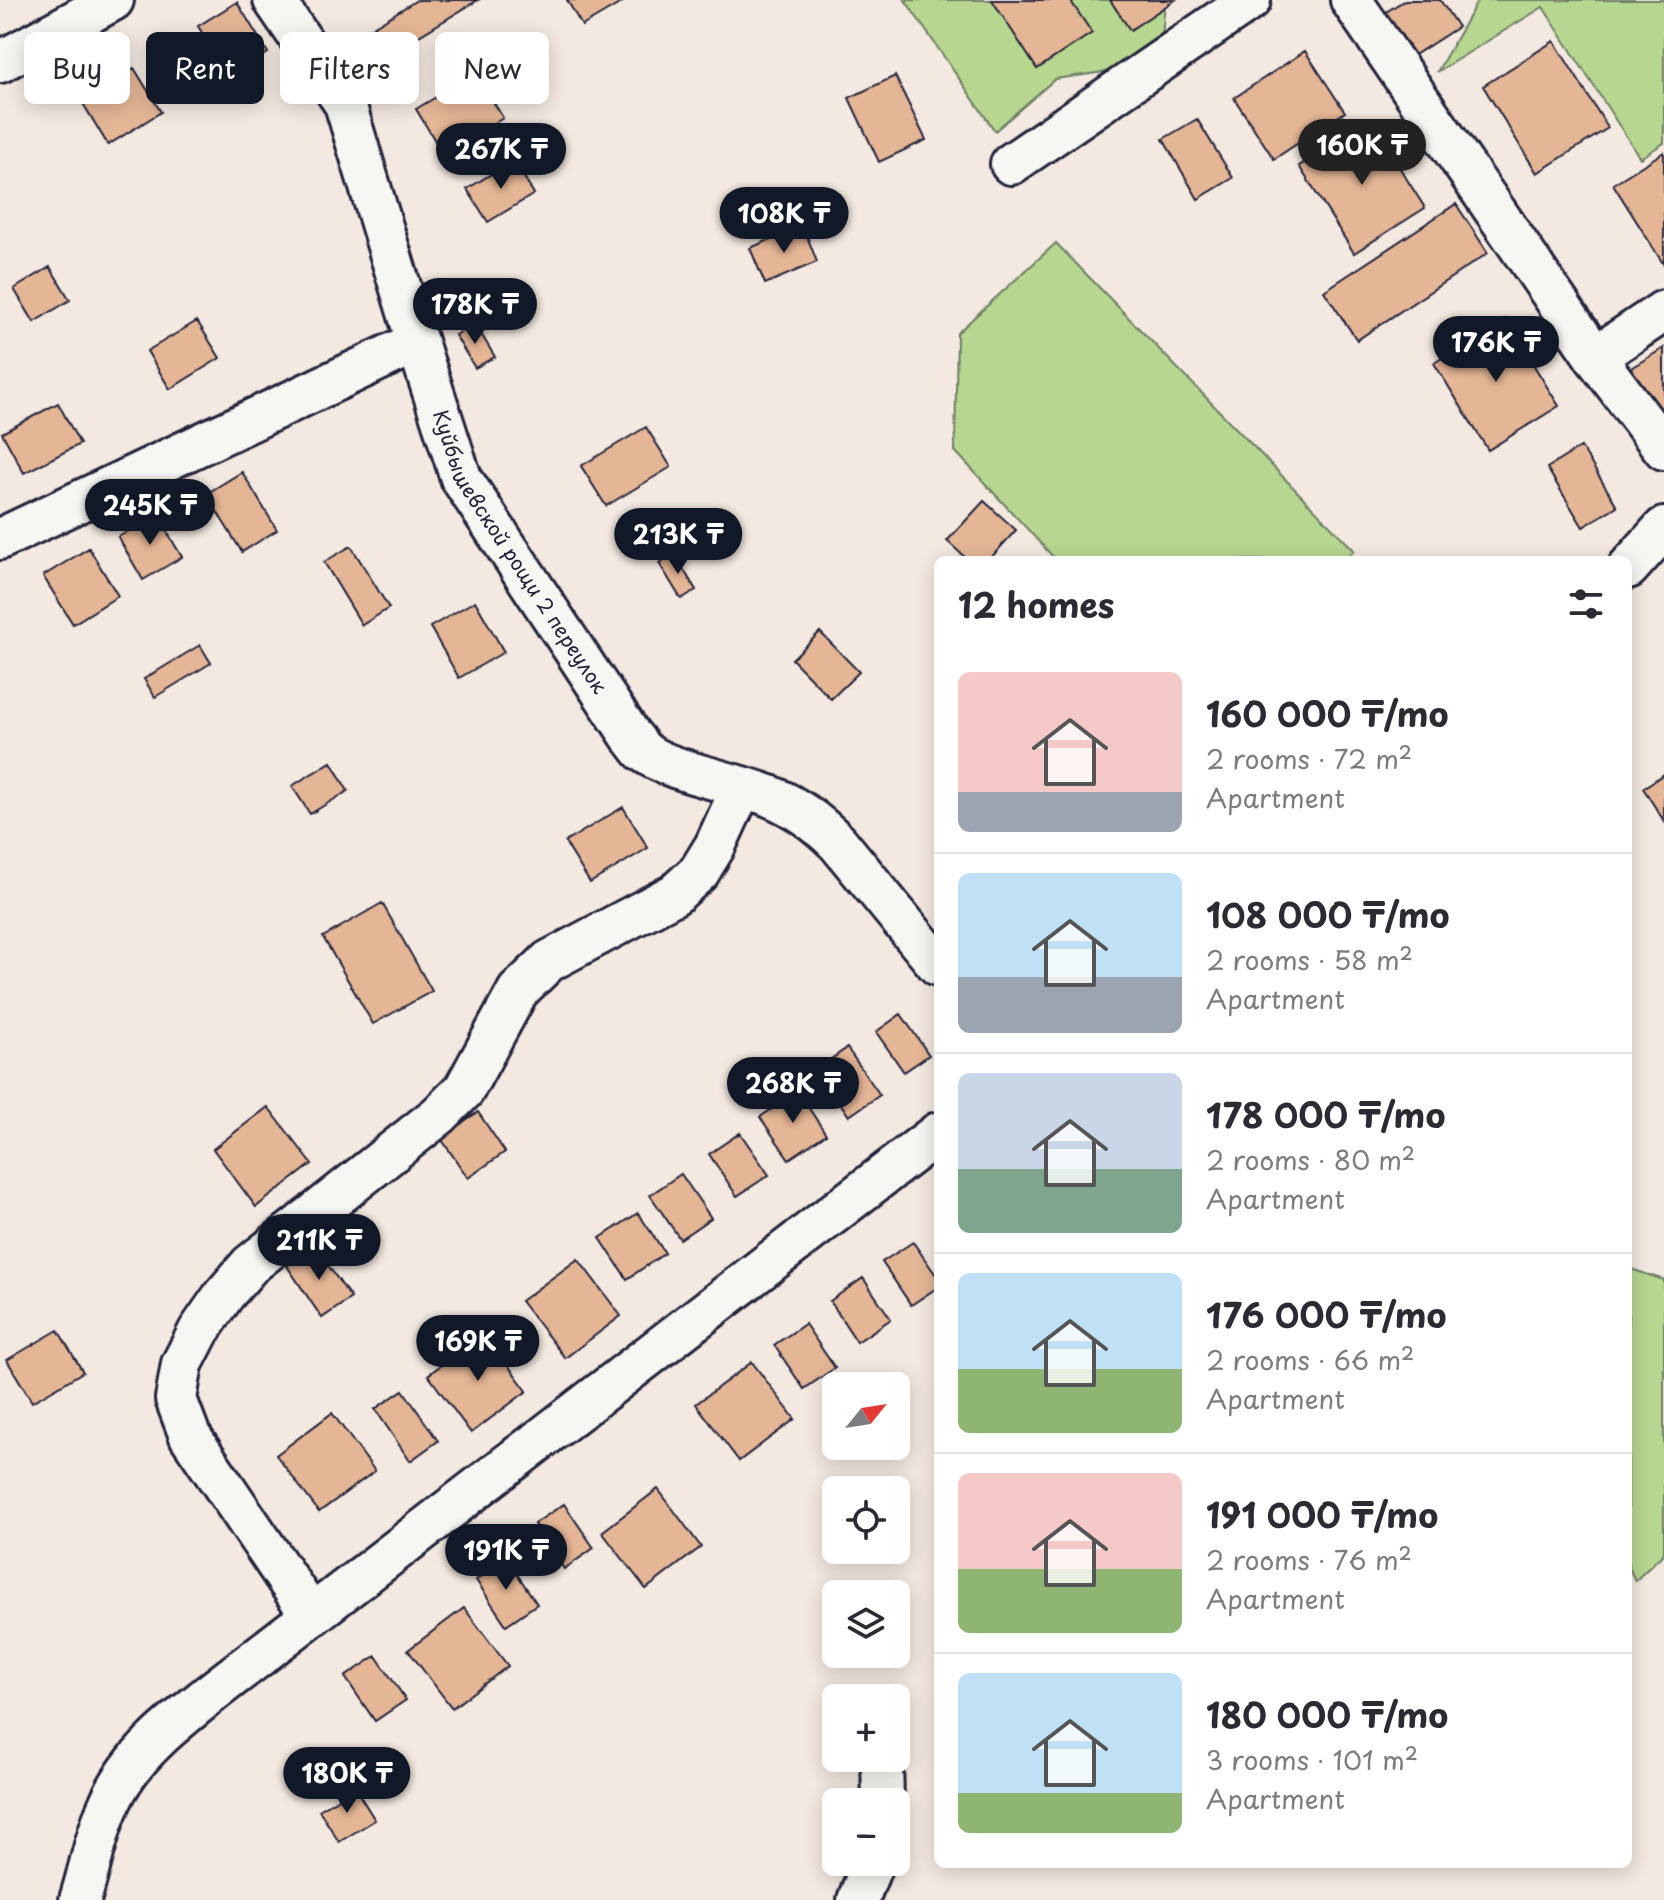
<!DOCTYPE html>
<html lang="en">
<head>
<meta charset="utf-8">
<style>
  body { margin:0; font-family:"Playpen Sans",sans-serif; background:#f7f7f7; color:#2b2b33; height:100vh; display:flex; flex-direction:column; font-size:30px; white-space:nowrap }
  * { box-sizing:border-box; margin:0 }
  p { font-size:26px; color:#7c7c81 }
  .icon { flex:none; width:44px; height:44px; fill:none; stroke:currentColor; stroke-width:2; stroke-linecap:round; stroke-linejoin:round }
  .map { position:relative; flex:1; overflow:hidden }
  .details { position:absolute; left:934px; top:556px; width:698px; height:1312px; display:flex; flex-direction:column; background:#fff; border-radius:12px; box-shadow:0 4px 20px #0003 }
  .details>* { flex:none }
  .hud { position:absolute; left:24px; top:32px; width:760px; height:72px; display:flex; gap:16px }
  .needle { width:52px; rotate:60deg }
  .fabs { position:absolute; left:822px; top:1372px; display:grid; gap:16px }
  .fabs a { display:grid; place-items:center; width:88px; height:88px; border-radius:12px; background:#fff; box-shadow:0 4px 20px #0003; font-size:40px }
  .price { position:absolute; translate:-50% -68px; padding:0 18px; border-radius:28px; background:#111827; color:#fff; font-size:26px; line-height:52px; filter:drop-shadow(0 2px 4px #0008) }
  .price::after { content:''; position:absolute; left:50%; top:48px; width:24px; height:18px; margin-left:-12px; background:inherit; clip-path:polygon(0 0,100% 0,50% 100%) }
  .price.on { background:#222; color:#fff }
  ul { padding:0; list-style:none }
  li { display:flex; align-items:center; gap:24px; height:200px; padding:0 24px }
  li+li { border-top:2px solid #e1e1e2 }
  li span { display:grid; place-items:center; flex:none; width:224px; height:160px; border-radius:12px; color:#555 }
  li>.icon { margin-inline-start:auto }
  span .icon { width:96px; height:96px; fill:#fffc; stroke-width:1 }
  li b { font-size:34px }
  h2 { display:flex; justify-content:space-between; align-items:center; height:96px; padding:0 24px; font-size:34px }
  .chip { padding:0 28px; border-radius:12px; background:#fff; box-shadow:0 4px 20px #0003; font-size:28px; line-height:72px }
  .chip.on { background:#111827; color:#fff }
  .map>svg:first-child { display:block }
  .green { fill:#b7d68f; stroke:#6c7c65; stroke-width:2 }
  .building { fill:#e5b696; stroke:#22223b; stroke-width:2 }
  .lines { fill:none; stroke-linecap:round; stroke-linejoin:round }
  .minor-casing { stroke:#22223b; stroke-width:46 }
  .minor { stroke:#f6f6f2; stroke-width:40 }
  .labels { text-anchor:middle; stroke-width:7; stroke-linejoin:round; paint-order:stroke }
  .street-label { font-size:20px; fill:#22223b; stroke:#f6f6f2 }
</style>
</head>
<body>
<div class="map">
<svg width="1664" height="1900" viewBox="0 0 1664 1900">
  <rect width="100%" height="100%" fill="#f3e9e0"/>
  <filter id="ink" filterUnits="userSpaceOnUse"><feTurbulence type="fractalNoise" baseFrequency=".0125" numOctaves="2"/><feDisplacementMap in="SourceGraphic" scale="16" xChannelSelector="R" yChannelSelector="G"/><feConvolveMatrix kernelMatrix="1 2 1 2 8 2 1 2 1" color-interpolation-filters="sRGB"/></filter>
  <g filter="url(#ink)">
    <path class="green" d="M 905,0 L 1165,0 L 1160,64 L 1055,79 L 995,131 Z
      M 1478,0 L 1664,0 L 1664,143 L 1640,158 L 1543,7 L 1437,72 Z
      M 1056,243 L 1354,550 L 1346,560 L 1056,560 L 955,451 L 957,333 Z
      M 1628,1268 L 1664,1280 L 1664,1553 L 1635,1581 L 1628,1565 Z"/>
    <path class="building" d="M 417,0 L 478,0 L 363,70 L 347,43 Z
      M 567,0 L 626,0 L 582,26 Z
      M 992,0 L 1070,0 L 1092,33 L 1037,69 Z
      M 1110,0 L 1175,0 L 1130,30 Z
      M 1405,0 L 1440,0 L 1458,27 L 1413,56 L 1386,12 Z
      M 237,2 L 268,53 L 229,77 L 198,26 Z
      M 1554,41 L 1608,128 L 1537,173 L 1483,86 Z
      M 1305,51 L 1345,112 L 1274,159 L 1234,98 Z
      M 134,68 L 161,112 L 108,145 L 81,100 Z
      M 476,73 L 503,118 L 443,154 L 416,109 Z
      M 895,76 L 926,140 L 879,162 L 849,98 Z
      M 1197,119 L 1233,178 L 1198,199 L 1163,139 Z
      M 1370,121 L 1425,208 L 1354,253 L 1299,166 Z
      M 1664,152 L 1664,265 L 1613,184 Z
      M 514,160 L 534,194 L 488,222 L 467,189 Z
      M 1456,204 L 1488,253 L 1357,340 L 1324,291 Z
      M 803,226 L 817,262 L 765,284 L 750,248 Z
      M 50,267 L 70,300 L 34,322 L 14,289 Z
      M 1505,319 L 1559,406 L 1488,450 L 1434,363 Z
      M 197,321 L 220,358 L 170,389 L 147,351 Z
      M 475,324 L 495,357 L 475,368 L 455,335 Z
      M 1664,348 L 1664,426 L 1629,369 Z
      M 58,403 L 80,444 L 24,473 L 2,433 Z
      M 646,427 L 671,467 L 606,506 L 581,466 Z
      M 1581,447 L 1617,506 L 1583,527 L 1547,468 Z
      M 242,472 L 277,530 L 242,552 L 206,494 Z
      M 984,501 L 1016,530 L 989,560 L 968,560 L 947,541 Z
      M 157,515 L 182,557 L 143,580 L 118,537 Z
      M 351,546 L 389,608 L 362,625 L 324,562 Z
      M 89,548 L 118,596 L 73,624 L 43,576 Z
      M 674,554 L 696,590 L 681,599 L 659,563 Z
      M 475,601 L 504,652 L 459,678 L 430,627 Z
      M 820,632 L 859,672 L 831,699 L 792,659 Z
      M 200,645 L 211,663 L 155,697 L 144,679 Z
      M 331,762 L 348,791 L 310,814 L 292,786 Z
      M 1664,774 L 1664,821 L 1643,788 Z
      M 623,807 L 648,848 L 590,883 L 565,842 Z
      M 382,903 L 432,991 L 373,1024 L 323,937 Z
      M 901,1014 L 929,1055 L 904,1072 L 876,1032 Z
      M 847,1048 L 880,1095 L 849,1116 L 817,1069 Z
      M 798,1092 L 826,1134 L 789,1159 L 760,1117 Z
      M 268,1107 L 312,1164 L 256,1207 L 213,1149 Z
      M 478,1112 L 505,1152 L 468,1178 L 440,1137 Z
      M 740,1133 L 769,1175 L 737,1196 L 709,1154 Z
      M 681,1174 L 711,1218 L 680,1239 L 650,1195 Z
      M 638,1213 L 665,1253 L 627,1279 L 600,1238 Z
      M 913,1242 L 938,1278 L 938,1287 L 911,1305 L 882,1262 Z
      M 315,1247 L 351,1298 L 322,1318 L 287,1266 Z
      M 578,1259 L 621,1316 L 565,1358 L 521,1301 Z
      M 863,1278 L 891,1319 L 857,1342 L 830,1301 Z
      M 805,1324 L 835,1368 L 804,1389 L 774,1345 Z
      M 58,1330 L 83,1372 L 32,1402 L 7,1360 Z
      M 484,1333 L 527,1391 L 471,1433 L 428,1375 Z
      M 752,1362 L 795,1419 L 739,1461 L 696,1404 Z
      M 403,1390 L 438,1441 L 410,1461 L 375,1409 Z
      M 332,1413 L 375,1471 L 319,1512 L 276,1455 Z
      M 658,1489 L 701,1547 L 646,1589 L 602,1532 Z
      M 564,1504 L 594,1548 L 564,1569 L 534,1524 Z
      M 507,1559 L 537,1604 L 506,1625 L 476,1580 Z
      M 464,1608 L 508,1666 L 452,1708 L 408,1650 Z
      M 376,1656 L 406,1700 L 375,1721 L 345,1677 Z
      M 355,1788 L 375,1820 L 339,1842 L 319,1810 Z"/>
    <g class="lines">
      <g class="minor-casing">
        <g id="minor">
          <path id="s1" d="M 274,0 L 345,104 L 417,342 L 461,478 L 631,736 C 635,740 639,747 643,751 C 666,771 739,783 772,797 C 797,807 818,823 838,843 L 938,965"/>
          <path d="M 1351,0 L 1595,357 L 1664,449"/>
          <path d="M 0,62 L 113,0"/>
          <path d="M 1011,164 L 1250,0"/>
          <path d="M 1595,357 L 1664,311"/>
          <path d="M 0,539 L 417,342"/>
          <path d="M 1628,568 L 1664,528"/>
          <path d="M 311,1615 L 190,1436 L 176,1399 L 182,1364 L 199,1331 L 224,1295 L 250,1265 L 439,1115 L 464,1090 L 518,991 L 549,961 L 675,894 L 699,872 L 715,846 L 742,787"/>
          <path d="M 882,1758 L 883,1802"/>
          <path d="M 80,1900 C 92,1862 99,1816 121,1782 C 144,1745 182,1717 215,1690 L 938,1133"/>
          <path d="M 858,1900 L 873,1862"/>
        </g>
      </g>
      <use href="#minor" class="minor"/>
    </g>
  </g>
  <g class="labels">
    <g class="street-label">
      <text dy="7" stroke="none"><textPath href="#s1" startOffset="610">Куйбышевской рощи 2 переулок</textPath></text>
    </g>
  </g>
</svg>
<div class="fabs">
<a><svg class="needle" viewBox="-14 -14 28 28"><path d="M0-13l5 13h-10z" fill="#e53935"/><path d="M0 13l5-13h-10z" fill="#7c7c81"/></svg></a>
<a><svg class="icon" aria-label="locate" viewBox="0 0 24 24"><circle cx="12" cy="12" r="6"/><path d="M12 2v4M12 18v4M2 12h4M18 12h4"/></svg></a>
<a><svg class="icon" aria-label="layers" viewBox="0 0 24 24"><path d="M12 4l9 5-9 5-9-5zM3 14l9 5 9-5"/></svg></a>
<a>+</a>
<a>−</a>
</div>
<b class="price on" style="left:1362px;top:187px">160K ₸</b>
<b class="price" style="left:501px;top:191px">267K ₸</b>
<b class="price" style="left:784px;top:255px">108K ₸</b>
<b class="price" style="left:475px;top:346px">178K ₸</b>
<b class="price" style="left:1496px;top:384px">176K ₸</b>
<b class="price" style="left:150px;top:547px">245K ₸</b>
<b class="price" style="left:678px;top:576px">213K ₸</b>
<b class="price" style="left:793px;top:1125px">268K ₸</b>
<b class="price" style="left:319px;top:1282px">211K ₸</b>
<b class="price" style="left:478px;top:1383px">169K ₸</b>
<b class="price" style="left:506px;top:1592px">191K ₸</b>
<b class="price" style="left:347px;top:1815px">180K ₸</b>
<div class="hud">
<a class="chip">Buy</a>
<a class="chip on">Rent</a>
<a class="chip">Filters</a>
<a class="chip">New</a>
</div>
<section class="details">
<h2>12 homes<svg class="icon" aria-label="filters" viewBox="0 0 24 24"><path d="M4 7h16M4 17h16"/><circle cx="9" cy="7" r="2"/><circle cx="15" cy="17" r="2"/></svg></h2>
<ul>
<li><span style="background:linear-gradient(#f6c9c9 75%,#9aa5b1 0)"><svg class="icon" aria-label="home" viewBox="0 0 24 24"><path d="M3 11l9-7 9 7M6 9v11h12V9"/></svg></span><div><b>160 000 ₸/mo</b><p>2 rooms · 72 m²</p><p>Apartment</p></div></li>
<li><span style="background:linear-gradient(#bfe0f5 65%,#9aa5b1 0)"><svg class="icon" aria-label="home" viewBox="0 0 24 24"><path d="M3 11l9-7 9 7M6 9v11h12V9"/></svg></span><div><b>108 000 ₸/mo</b><p>2 rooms · 58 m²</p><p>Apartment</p></div></li>
<li><span style="background:linear-gradient(#c9d6e8 60%,#7fa58c 0)"><svg class="icon" aria-label="home" viewBox="0 0 24 24"><path d="M3 11l9-7 9 7M6 9v11h12V9"/></svg></span><div><b>178 000 ₸/mo</b><p>2 rooms · 80 m²</p><p>Apartment</p></div></li>
<li><span style="background:linear-gradient(#bfe0f5 60%,#8fb573 0)"><svg class="icon" aria-label="home" viewBox="0 0 24 24"><path d="M3 11l9-7 9 7M6 9v11h12V9"/></svg></span><div><b>176 000 ₸/mo</b><p>2 rooms · 66 m²</p><p>Apartment</p></div></li>
<li><span style="background:linear-gradient(#f6c9c9 60%,#8fb573 0)"><svg class="icon" aria-label="home" viewBox="0 0 24 24"><path d="M3 11l9-7 9 7M6 9v11h12V9"/></svg></span><div><b>191 000 ₸/mo</b><p>2 rooms · 76 m²</p><p>Apartment</p></div></li>
<li><span style="background:linear-gradient(#bfe0f5 75%,#8fb573 0)"><svg class="icon" aria-label="home" viewBox="0 0 24 24"><path d="M3 11l9-7 9 7M6 9v11h12V9"/></svg></span><div><b>180 000 ₸/mo</b><p>3 rooms · 101 m²</p><p>Apartment</p></div></li>
</ul>
</section>
</div>
</body>
</html>
